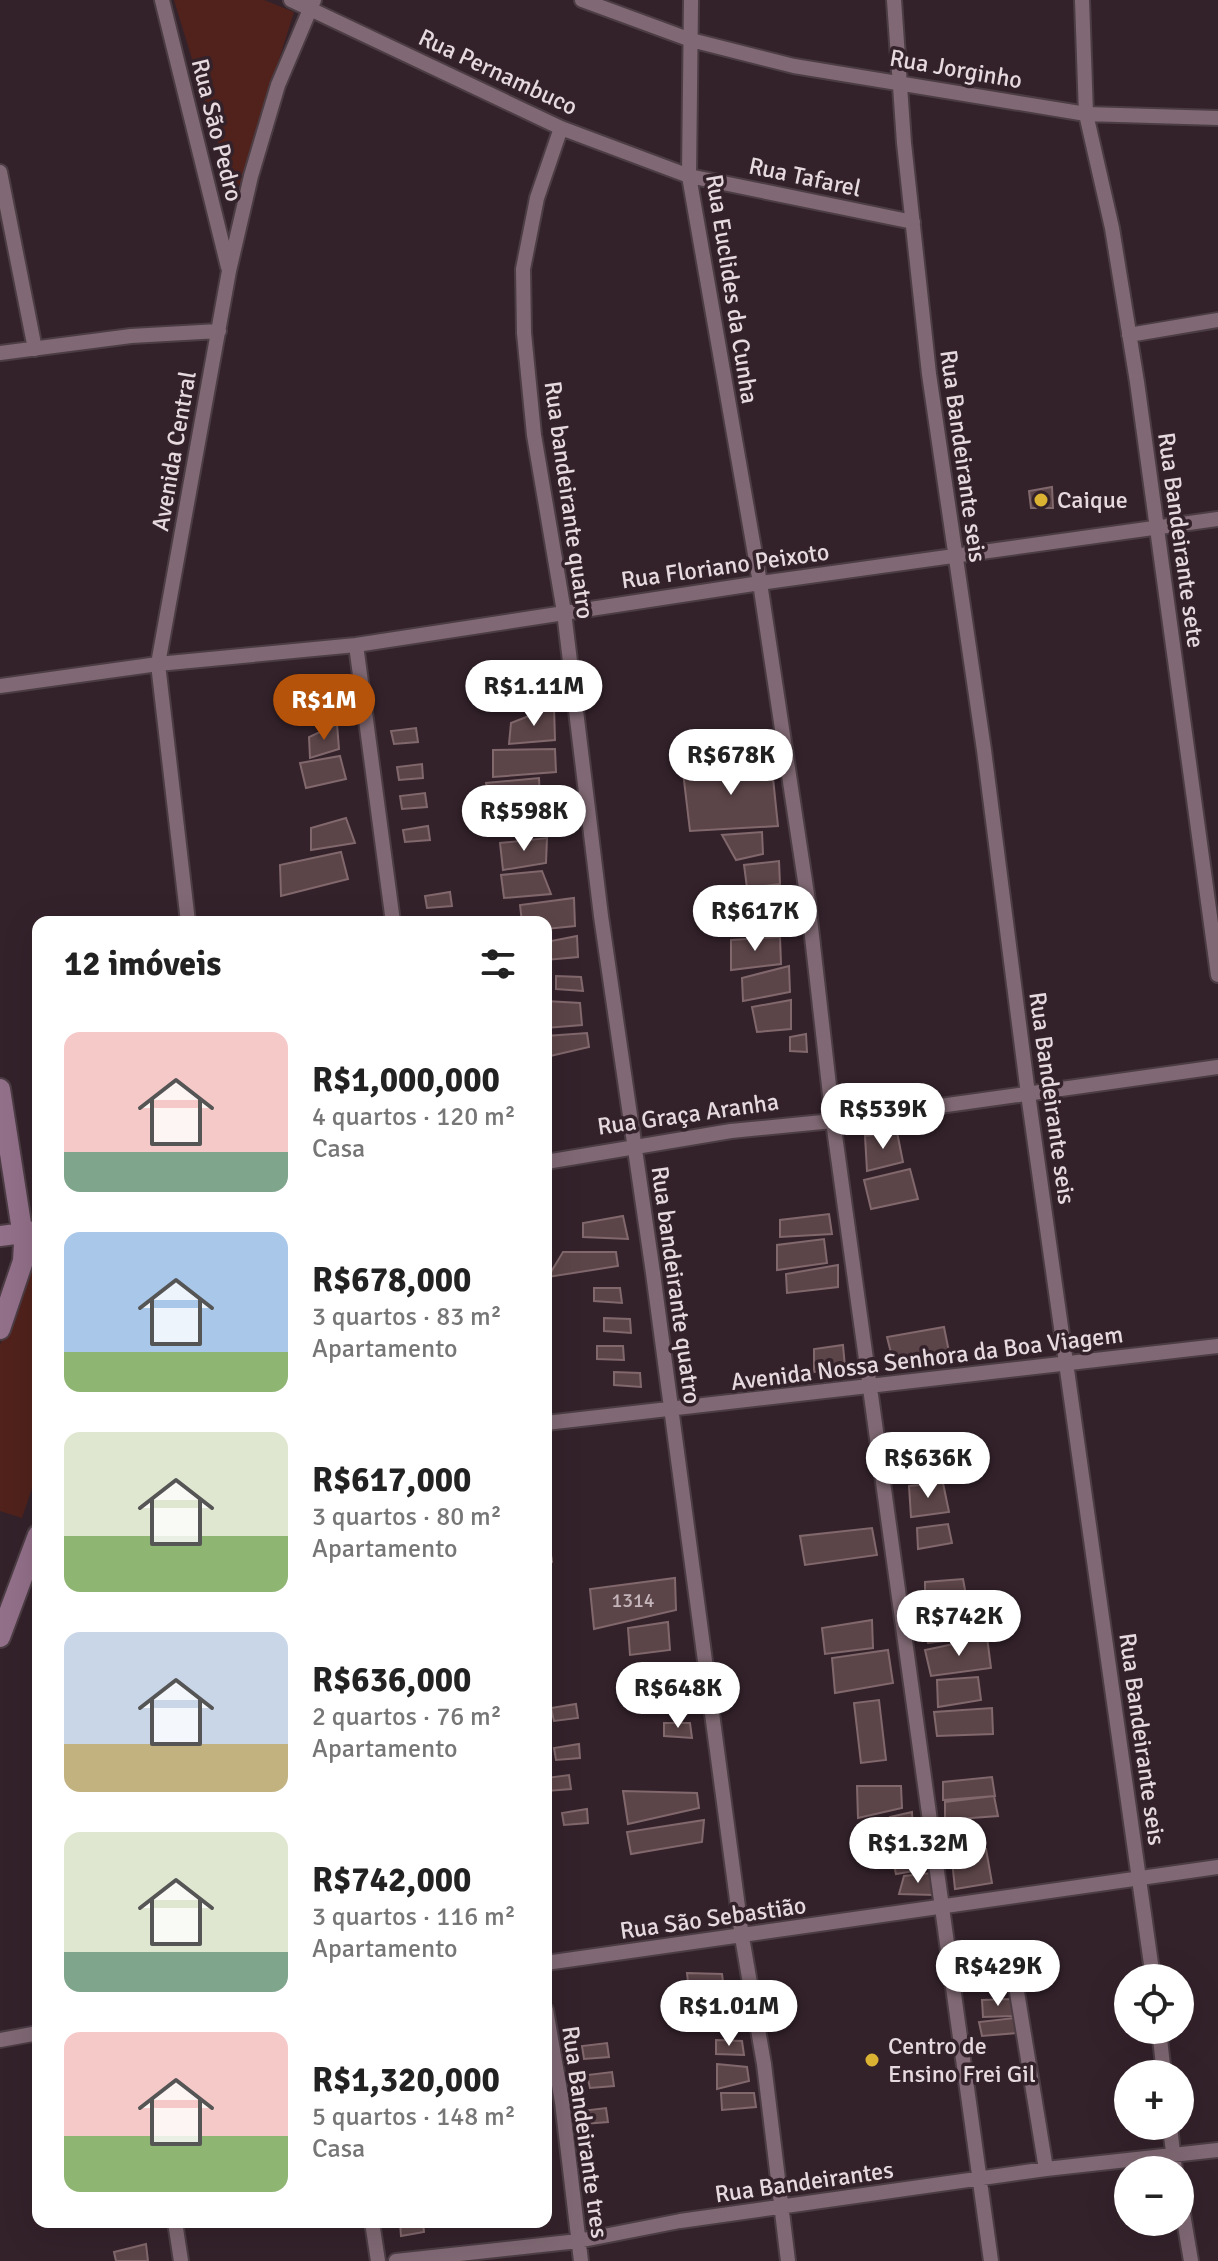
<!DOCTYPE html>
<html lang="pt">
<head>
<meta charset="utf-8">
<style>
  body { margin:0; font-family:Signika,sans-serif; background:#f6f6f6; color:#222; height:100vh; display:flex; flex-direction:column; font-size:30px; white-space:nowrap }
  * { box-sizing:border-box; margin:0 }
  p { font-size:26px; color:#767676 }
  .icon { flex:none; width:44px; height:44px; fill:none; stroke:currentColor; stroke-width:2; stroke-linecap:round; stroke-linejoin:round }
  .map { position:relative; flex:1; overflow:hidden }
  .side { position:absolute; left:32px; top:916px; width:520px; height:1312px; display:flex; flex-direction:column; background:#fff; border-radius:16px; box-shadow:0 8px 32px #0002 }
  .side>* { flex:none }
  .tools { position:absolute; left:1114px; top:1964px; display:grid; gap:16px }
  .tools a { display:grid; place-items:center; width:80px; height:80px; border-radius:50%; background:#fff; box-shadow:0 8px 32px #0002; font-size:40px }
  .price { position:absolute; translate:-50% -68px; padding:0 18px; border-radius:28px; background:#fff; color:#222; font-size:26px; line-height:52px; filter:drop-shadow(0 2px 4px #0008) }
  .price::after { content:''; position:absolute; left:50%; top:48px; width:24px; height:18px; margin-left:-12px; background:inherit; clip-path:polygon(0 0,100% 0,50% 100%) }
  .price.current { background:#b45309; color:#fff }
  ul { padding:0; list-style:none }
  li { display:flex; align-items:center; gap:24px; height:200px; padding:0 32px }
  li span { display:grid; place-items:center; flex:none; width:224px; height:160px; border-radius:16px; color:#555 }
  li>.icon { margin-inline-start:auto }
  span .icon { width:96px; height:96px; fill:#fffc; stroke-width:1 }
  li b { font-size:34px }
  h2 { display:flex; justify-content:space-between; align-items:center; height:96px; padding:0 32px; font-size:34px }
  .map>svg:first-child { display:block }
  .green { fill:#51221c }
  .building { fill:#5c4549; stroke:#81686c; stroke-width:2 }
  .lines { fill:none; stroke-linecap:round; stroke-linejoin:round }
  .minor-casing { stroke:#4c3d44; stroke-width:18 }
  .secondary-casing { stroke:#4c3d44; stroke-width:24 }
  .minor { stroke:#806974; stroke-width:14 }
  .secondary { stroke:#93708a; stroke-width:20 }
  .poi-dot { fill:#dcb233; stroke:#34222b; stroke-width:3 }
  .labels { text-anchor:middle; stroke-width:7; stroke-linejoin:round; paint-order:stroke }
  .number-label { font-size:20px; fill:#c4b5ba }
  .street-label { font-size:24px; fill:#e6dadf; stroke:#34222b }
  .poi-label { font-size:24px; fill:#e6dadf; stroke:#34222b; text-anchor:start }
</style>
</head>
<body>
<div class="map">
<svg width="1218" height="2261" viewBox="0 0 1218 2261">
  <rect width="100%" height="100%" fill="#34222b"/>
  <path class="green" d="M 174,0 L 264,0 L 294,12 L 235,199 Z
    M 38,1248 L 38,1470 L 22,1518 L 0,1511 L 0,1345 Z"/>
  <path class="building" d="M 1052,487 L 1053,508 L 1031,508 L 1029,491 Z
    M 554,706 L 555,740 L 509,744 L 511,723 Z
    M 337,724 L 339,749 L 310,758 L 309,737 Z
    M 416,728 L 418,742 L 394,744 L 391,731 Z
    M 711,735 L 747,736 L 749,751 L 713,760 Z
    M 555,749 L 556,772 L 493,777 L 493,750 Z
    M 340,756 L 346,779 L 306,788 L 300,763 Z
    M 771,759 L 778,826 L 690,831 L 683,772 Z
    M 422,764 L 423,778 L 399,780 L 397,767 Z
    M 539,778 L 540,800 L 490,809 L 486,783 Z
    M 425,793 L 427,807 L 402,809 L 400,796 Z
    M 552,804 L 553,827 L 512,836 L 509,809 Z
    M 346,818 L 355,843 L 311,850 L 311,828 Z
    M 428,826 L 430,840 L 405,842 L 403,830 Z
    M 762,832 L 763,854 L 736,860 L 722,835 Z
    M 547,838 L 546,863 L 503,870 L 500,843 Z
    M 341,852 L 348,879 L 281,896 L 280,865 Z
    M 779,861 L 780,884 L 747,888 L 744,865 Z
    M 542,871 L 551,894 L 504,898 L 501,875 Z
    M 450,892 L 452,906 L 427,908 L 425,896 Z
    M 574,898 L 575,926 L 546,929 L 546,922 L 522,922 L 520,905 Z
    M 743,900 L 779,901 L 781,925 L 744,923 Z
    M 577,936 L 578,957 L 546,960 L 546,942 Z
    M 780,937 L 781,964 L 731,970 L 731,940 Z
    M 789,966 L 790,992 L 743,1001 L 742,978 Z
    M 556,976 L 581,977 L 583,991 L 556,989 Z
    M 791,1000 L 791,1029 L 757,1032 L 752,1007 Z
    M 546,1001 L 580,1003 L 582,1025 L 546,1028 Z
    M 587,1033 L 589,1047 L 546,1057 L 546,1036 Z
    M 806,1034 L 807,1052 L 790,1051 L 790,1037 Z
    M 897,1132 L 903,1162 L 867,1171 L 865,1136 Z
    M 910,1169 L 918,1199 L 871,1209 L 864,1180 Z
    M 829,1214 L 832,1234 L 780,1237 L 780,1220 Z
    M 623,1216 L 628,1239 L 583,1237 L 583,1223 Z
    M 824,1239 L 827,1263 L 777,1270 L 777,1245 Z
    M 563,1252 L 616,1252 L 618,1266 L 548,1277 Z
    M 838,1265 L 838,1287 L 787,1293 L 786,1274 Z
    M 594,1288 L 620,1288 L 622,1303 L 594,1301 Z
    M 604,1318 L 630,1319 L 631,1333 L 604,1331 Z
    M 944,1327 L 950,1357 L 894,1365 L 887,1337 Z
    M 843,1345 L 845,1367 L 814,1372 L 814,1349 Z
    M 597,1346 L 623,1346 L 624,1360 L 597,1359 Z
    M 614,1372 L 640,1373 L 641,1387 L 614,1385 Z
    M 943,1454 L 945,1471 L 913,1475 L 910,1458 Z
    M 943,1483 L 949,1512 L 911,1517 L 909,1486 Z
    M 948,1524 L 952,1543 L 918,1549 L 917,1528 Z
    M 872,1528 L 877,1555 L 805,1565 L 800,1536 Z
    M 550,1548 L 552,1562 L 546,1563 L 546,1549 Z
    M 675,1578 L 676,1610 L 594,1629 L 590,1589 Z
    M 963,1579 L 968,1606 L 925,1614 L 925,1582 Z
    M 996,1608 L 1003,1634 L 928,1643 L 920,1623 Z
    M 872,1620 L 873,1648 L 825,1654 L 822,1628 Z
    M 668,1622 L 670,1650 L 630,1655 L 628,1628 Z
    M 987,1637 L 991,1668 L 931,1676 L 925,1650 Z
    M 888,1650 L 893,1683 L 835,1693 L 832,1658 Z
    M 978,1677 L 981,1700 L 938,1707 L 937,1680 Z
    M 660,1698 L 685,1699 L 687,1714 L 660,1712 Z
    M 879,1700 L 886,1760 L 861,1763 L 854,1703 Z
    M 576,1704 L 578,1718 L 554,1721 L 551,1708 Z
    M 992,1708 L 993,1734 L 937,1736 L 934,1712 Z
    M 664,1723 L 690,1723 L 692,1738 L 664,1736 Z
    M 579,1744 L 580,1758 L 556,1760 L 554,1748 Z
    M 569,1775 L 571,1789 L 547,1791 L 546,1778 Z
    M 992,1777 L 995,1796 L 943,1800 L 943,1782 Z
    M 857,1786 L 901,1786 L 902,1808 L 858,1818 Z
    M 623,1791 L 697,1793 L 699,1808 L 628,1824 Z
    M 994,1796 L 998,1816 L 945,1820 L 945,1802 Z
    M 587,1809 L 588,1823 L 564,1825 L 562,1813 Z
    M 912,1812 L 913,1831 L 895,1836 L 890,1817 Z
    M 704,1820 L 702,1842 L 631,1854 L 627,1832 Z
    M 914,1835 L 915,1852 L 894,1853 L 893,1840 Z
    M 986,1849 L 992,1883 L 955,1889 L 951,1851 Z
    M 892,1856 L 917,1856 L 920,1870 L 896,1874 Z
    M 931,1873 L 934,1895 L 899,1894 L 904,1876 Z
    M 992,1944 L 998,1961 L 973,1963 L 969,1949 Z
    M 1000,1964 L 1003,1981 L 974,1979 L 972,1966 Z
    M 687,1973 L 722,1974 L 724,1989 L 690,1999 Z
    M 731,1997 L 734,2024 L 698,2029 L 696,2003 Z
    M 1012,1999 L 1013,2016 L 983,2017 L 982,2000 Z
    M 1014,2018 L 1017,2033 L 982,2036 L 979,2022 Z
    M 716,2040 L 742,2041 L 744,2055 L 716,2054 Z
    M 607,2043 L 609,2057 L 584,2059 L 582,2046 Z
    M 717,2064 L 747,2067 L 749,2081 L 717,2089 Z
    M 612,2072 L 614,2086 L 590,2088 L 587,2075 Z
    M 721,2093 L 754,2093 L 756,2107 L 722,2110 Z
    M 606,2108 L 608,2122 L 584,2124 L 581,2111 Z
    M 400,2222 L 423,2222 L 424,2232 L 401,2236 Z
    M 146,2244 L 148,2261 L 116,2261 L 114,2252 Z"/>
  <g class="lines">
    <g class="minor-casing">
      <path id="minor" d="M 162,0 L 228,267
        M 291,0 L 561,128 L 689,176 L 913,222
        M 582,0 L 691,40 L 794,66 L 1086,114 L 1218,118
        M 691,0 L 689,176 L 760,583 L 808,901 L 833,1121 L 991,2261
        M 894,0 L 904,143 L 929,374 L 984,750 L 1028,1094 L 1153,1978
        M 1082,0 L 1086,114 L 1112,228 L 1137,382 L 1218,975
        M 561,128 L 537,198 L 523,269 L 524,333 L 534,435 L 564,612 L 601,916 L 653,1273 L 742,1937 L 764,2064 L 788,2261
        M 0,172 L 35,349
        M 1129,335 L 1218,320
        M 0,353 L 131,336 L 219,331
        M 356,645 L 393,922
        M 0,686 L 158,664 L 356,645 L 760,583 L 1218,519
        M 188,922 L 158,664 L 229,271 L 251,176 L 278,85 L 314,0
        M 546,1162 L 731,1131 L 833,1121 L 1218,1067
        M 546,1423 L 1218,1346
        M 546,1963 L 1218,1867
        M 1015,1980 L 1046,2169
        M 546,2010 L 562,2102 L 581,2261
        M 1159,2030 L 1164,2074
        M 0,2040 L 38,2033
        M 1170,2126 L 1175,2170
        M 1180,2196 L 1191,2261
        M 175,2222 L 181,2261
        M 372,2222 L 378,2261
        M 396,2261 L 578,2241 L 680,2221 L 1046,2169 L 1218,2150"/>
    </g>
    <g class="secondary-casing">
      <path id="secondary" d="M 0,1089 L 24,1243 L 23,1261 L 0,1329
        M 0,1236 L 38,1231
        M 0,1637 L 38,1535"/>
    </g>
    <use href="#minor" class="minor"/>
    <use href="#secondary" class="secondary"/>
  </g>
  <g class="poi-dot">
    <circle cx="1041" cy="500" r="8"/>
    <circle cx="872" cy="2060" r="8"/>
  </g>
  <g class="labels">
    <g class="number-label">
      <text x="633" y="1607">1314</text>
    </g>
    <g class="street-label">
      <text transform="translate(956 69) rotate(10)" y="8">Rua Jorginho</text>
      <text transform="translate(498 72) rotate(25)" y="8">Rua Pernambuco</text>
      <text transform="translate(217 130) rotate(76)" y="8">Rua São Pedro</text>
      <text transform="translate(805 177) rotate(12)" y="8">Rua Tafarel</text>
      <text transform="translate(732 289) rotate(81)" y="8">Rua Euclides da Cunha</text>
      <text transform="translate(174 451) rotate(-80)" y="8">Avenida Central</text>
      <text transform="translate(963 456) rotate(82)" y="8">Rua Bandeirante seis</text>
      <text transform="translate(569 500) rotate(82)" y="8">Rua bandeirante quatro</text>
      <text transform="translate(1181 540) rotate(82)" y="8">Rua Bandeirante sete</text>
      <text transform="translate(725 566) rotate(-8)" y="8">Rua Floriano Peixoto</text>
      <text transform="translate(1052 1098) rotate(82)" y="8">Rua Bandeirante seis</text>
      <text transform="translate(688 1114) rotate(-8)" y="8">Rua Graça Aranha</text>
      <text transform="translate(676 1285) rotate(82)" y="8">Rua bandeirante quatro</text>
      <text transform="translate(927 1358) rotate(-7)" y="8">Avenida Nossa Senhora da Boa Viagem</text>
      <text transform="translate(1142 1739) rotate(82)" y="8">Rua Bandeirante seis</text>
      <text transform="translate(713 1918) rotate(-8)" y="8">Rua São Sebastião</text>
      <text transform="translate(585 2132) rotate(82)" y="8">Rua Bandeirante tres</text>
      <text transform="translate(804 2182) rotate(-8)" y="8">Rua Bandeirantes</text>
    </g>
    <g class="poi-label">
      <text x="1057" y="508">Caique</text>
      <text x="888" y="2054">Centro de<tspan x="888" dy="28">Ensino Frei Gil</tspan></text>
    </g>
  </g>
</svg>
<div class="tools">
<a><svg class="icon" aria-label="locate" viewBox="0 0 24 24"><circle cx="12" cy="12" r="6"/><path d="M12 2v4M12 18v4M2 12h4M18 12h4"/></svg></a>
<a>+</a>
<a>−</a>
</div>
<b class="price" style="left:534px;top:728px">R$1.11M</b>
<b class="price current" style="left:324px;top:742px">R$1M</b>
<b class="price" style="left:731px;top:797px">R$678K</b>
<b class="price" style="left:524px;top:853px">R$598K</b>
<b class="price" style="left:755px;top:953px">R$617K</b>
<b class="price" style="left:883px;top:1151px">R$539K</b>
<b class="price" style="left:928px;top:1500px">R$636K</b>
<b class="price" style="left:959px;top:1658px">R$742K</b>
<b class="price" style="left:678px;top:1730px">R$648K</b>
<b class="price" style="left:918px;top:1885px">R$1.32M</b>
<b class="price" style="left:998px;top:2008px">R$429K</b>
<b class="price" style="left:729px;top:2048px">R$1.01M</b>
<section class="side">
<h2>12 imóveis<svg class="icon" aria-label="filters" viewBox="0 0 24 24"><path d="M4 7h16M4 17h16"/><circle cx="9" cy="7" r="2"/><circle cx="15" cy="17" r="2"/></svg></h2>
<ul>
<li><span style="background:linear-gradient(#f6c9c9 75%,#7fa58c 0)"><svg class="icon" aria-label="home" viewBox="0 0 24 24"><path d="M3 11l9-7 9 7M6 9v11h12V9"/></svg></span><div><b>R$1,000,000</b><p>4 quartos · 120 m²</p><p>Casa</p></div></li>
<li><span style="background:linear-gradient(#a9c7e8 75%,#8fb573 0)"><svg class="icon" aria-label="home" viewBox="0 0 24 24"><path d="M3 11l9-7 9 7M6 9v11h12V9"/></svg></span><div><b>R$678,000</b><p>3 quartos · 83 m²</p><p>Apartamento</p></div></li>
<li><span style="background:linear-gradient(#dfe7d0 65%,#8fb573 0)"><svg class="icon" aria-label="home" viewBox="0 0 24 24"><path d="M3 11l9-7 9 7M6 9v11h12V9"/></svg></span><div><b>R$617,000</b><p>3 quartos · 80 m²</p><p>Apartamento</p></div></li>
<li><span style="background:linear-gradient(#c9d6e8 70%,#c2b280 0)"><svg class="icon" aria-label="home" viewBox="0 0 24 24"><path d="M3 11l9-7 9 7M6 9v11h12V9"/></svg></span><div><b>R$636,000</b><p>2 quartos · 76 m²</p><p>Apartamento</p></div></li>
<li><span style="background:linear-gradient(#dfe7d0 75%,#7fa58c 0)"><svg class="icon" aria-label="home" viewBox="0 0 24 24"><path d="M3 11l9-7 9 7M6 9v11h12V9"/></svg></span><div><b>R$742,000</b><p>3 quartos · 116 m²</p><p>Apartamento</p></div></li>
<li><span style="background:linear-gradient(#f6c9c9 65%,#8fb573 0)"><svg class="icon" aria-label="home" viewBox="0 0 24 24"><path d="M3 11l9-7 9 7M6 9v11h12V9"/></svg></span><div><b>R$1,320,000</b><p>5 quartos · 148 m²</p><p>Casa</p></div></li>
</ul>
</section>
</div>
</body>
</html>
